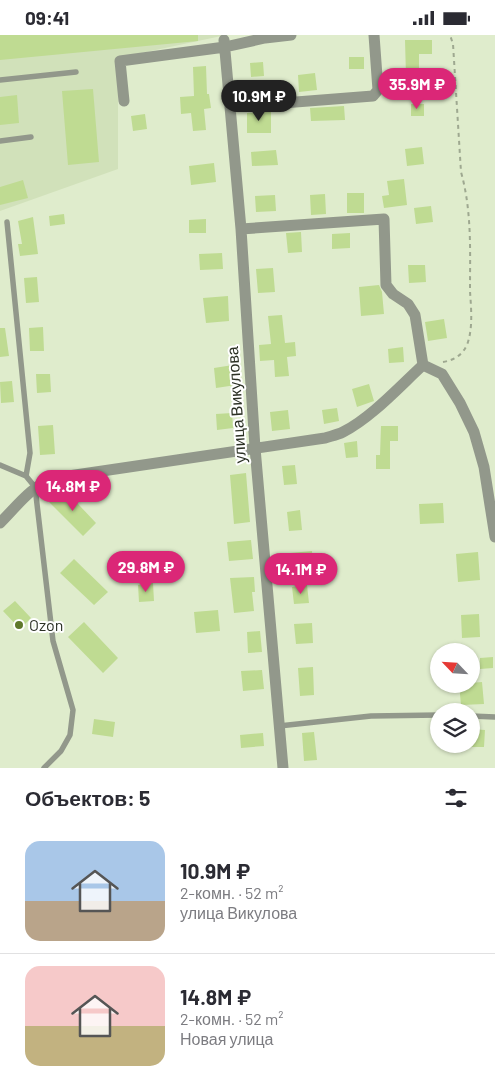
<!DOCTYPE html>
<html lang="ru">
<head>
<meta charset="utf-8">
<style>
  body { margin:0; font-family:Barlow,sans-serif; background:#f7f7f7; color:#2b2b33; height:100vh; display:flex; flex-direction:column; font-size:19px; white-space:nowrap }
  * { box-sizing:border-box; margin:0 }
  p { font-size:16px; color:#7c7c81 }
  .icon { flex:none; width:28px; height:28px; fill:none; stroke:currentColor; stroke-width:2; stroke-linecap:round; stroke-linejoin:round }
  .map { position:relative; height:733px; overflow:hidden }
  .sheet { display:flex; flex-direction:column; background:#fff; flex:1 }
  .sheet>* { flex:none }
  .needle { width:32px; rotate:295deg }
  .buttons { position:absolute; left:430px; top:608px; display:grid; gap:10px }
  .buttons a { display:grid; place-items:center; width:50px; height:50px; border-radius:50%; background:#fff; box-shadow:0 1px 4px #0004; font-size:25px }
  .price { position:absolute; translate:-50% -42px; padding:0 11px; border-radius:18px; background:#db2777; color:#fff; font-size:16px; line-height:32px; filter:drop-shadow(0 1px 2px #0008) }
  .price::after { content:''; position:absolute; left:50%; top:30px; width:15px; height:11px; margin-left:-8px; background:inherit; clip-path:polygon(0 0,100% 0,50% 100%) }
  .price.active { background:#222; color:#fff }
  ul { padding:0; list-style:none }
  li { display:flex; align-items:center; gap:15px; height:125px; padding:0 25px }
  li+li { border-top:1px solid #e1e1e2 }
  li span { display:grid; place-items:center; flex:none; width:140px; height:100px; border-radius:15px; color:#555 }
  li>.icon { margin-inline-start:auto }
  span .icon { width:60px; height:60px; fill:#fffc; stroke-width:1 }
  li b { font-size:21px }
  h2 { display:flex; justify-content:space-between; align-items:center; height:60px; padding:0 25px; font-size:21px }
  .status { display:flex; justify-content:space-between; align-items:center; height:35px; padding:0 25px; background:#fff; direction:ltr }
  .status svg { height:14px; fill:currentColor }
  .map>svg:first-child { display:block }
  .built { fill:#d1e1ba }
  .building { fill:#bfdb92 }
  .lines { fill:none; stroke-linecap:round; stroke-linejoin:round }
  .path { stroke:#9ea890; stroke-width:2; stroke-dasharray:4 4; stroke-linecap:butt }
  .lane { stroke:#92988b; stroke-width:5.5 }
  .street { stroke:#92988b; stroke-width:11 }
  .poi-dot { fill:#5f782b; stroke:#fff; stroke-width:2 }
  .labels { text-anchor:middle; stroke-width:4; stroke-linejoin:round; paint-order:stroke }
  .street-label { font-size:16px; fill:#2c3125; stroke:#fff }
  .poi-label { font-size:16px; fill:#2c3125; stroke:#fff; text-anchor:start }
</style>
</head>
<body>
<div class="status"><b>09:41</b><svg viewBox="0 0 49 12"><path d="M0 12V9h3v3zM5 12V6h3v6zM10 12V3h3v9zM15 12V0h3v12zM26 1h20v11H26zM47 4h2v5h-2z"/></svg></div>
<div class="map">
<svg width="495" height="733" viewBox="0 0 495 733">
  <rect width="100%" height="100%" fill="#dfeccc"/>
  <path class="built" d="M 0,0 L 226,0 L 118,23 L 118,134 L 0,176 Z"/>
  <path class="building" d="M 0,0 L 198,0 L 198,6 L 0,25 Z
    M 405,5 L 432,5 L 432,19 L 419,19 L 419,41 L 406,41 Z
    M 349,22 L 364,22 L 364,34 L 349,34 Z
    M 263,27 L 264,41 L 251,42 L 250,28 Z
    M 206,31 L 207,59 L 209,59 L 211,73 L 204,74 L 206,95 L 193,96 L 191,78 L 181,79 L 180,62 L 194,61 L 193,32 Z
    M 315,38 L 317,55 L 299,57 L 298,40 Z
    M 93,54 L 99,127 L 68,130 L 62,56 Z
    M 17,60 L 19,88 L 0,90 L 0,62 Z
    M 411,69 L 424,69 L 424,81 L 411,81 Z
    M 344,71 L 345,85 L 311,86 L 310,73 Z
    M 271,76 L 271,98 L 247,98 L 247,78 Z
    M 145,79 L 147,94 L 133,96 L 131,81 Z
    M 422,112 L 424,129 L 407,131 L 405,114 Z
    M 276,115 L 278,130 L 252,131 L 251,117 Z
    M 214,128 L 216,147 L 191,150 L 189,131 Z
    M 404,144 L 407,170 L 384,173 L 382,161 L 389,160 L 387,146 Z
    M 23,145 L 28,163 L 0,170 L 0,152 Z
    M 347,158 L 364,158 L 364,178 L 347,178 Z
    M 325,159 L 326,179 L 311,180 L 310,160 Z
    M 275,160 L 276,176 L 256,177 L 255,161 Z
    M 431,171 L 433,187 L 416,189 L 414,173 Z
    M 64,179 L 65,189 L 50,191 L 49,181 Z
    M 33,182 L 38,219 L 20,221 L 18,209 L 22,209 L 18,186 Z
    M 206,184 L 206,198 L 189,198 L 189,185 Z
    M 301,197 L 302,217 L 288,218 L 286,198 Z
    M 350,198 L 350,213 L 332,214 L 332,199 Z
    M 222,218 L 223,234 L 200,235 L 199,219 Z
    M 408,230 L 425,230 L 426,247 L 409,248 Z
    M 273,233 L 275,257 L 258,258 L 256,234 Z
    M 37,242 L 39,267 L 26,268 L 24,243 Z
    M 379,250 L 382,257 L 384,279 L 361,281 L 359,252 Z
    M 228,261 L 229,286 L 206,288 L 203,263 Z
    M 282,280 L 285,308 L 295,307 L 296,321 L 287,322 L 289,341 L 275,342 L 274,325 L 260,326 L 259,310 L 271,309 L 268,281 Z
    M 444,284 L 447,303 L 428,306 L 425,287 Z
    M 43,292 L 44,316 L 30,316 L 29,293 Z
    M 0,293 L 5,293 L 9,321 L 0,322 Z
    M 403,312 L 404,327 L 389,328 L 388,314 Z
    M 233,330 L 236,350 L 216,353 L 214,333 Z
    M 36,339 L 50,339 L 51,357 L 37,358 Z
    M 12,346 L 14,367 L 1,368 L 0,347 Z
    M 369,349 L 374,366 L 357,372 L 352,354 Z
    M 337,373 L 339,386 L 324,389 L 322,375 Z
    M 288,375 L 290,394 L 272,396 L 270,377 Z
    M 232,378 L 233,393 L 217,395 L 216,379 Z
    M 53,390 L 55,419 L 40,420 L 38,391 Z
    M 381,391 L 398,391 L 398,406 L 390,406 L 390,434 L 376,434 L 376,420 L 380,420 Z
    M 357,406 L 358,422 L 346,423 L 344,408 Z
    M 295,430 L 297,449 L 284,450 L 282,431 Z
    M 246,438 L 250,487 L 234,489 L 230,440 Z
    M 63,453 L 96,488 L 83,501 L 49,467 Z
    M 443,468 L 444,488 L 420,489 L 419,469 Z
    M 300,475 L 302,495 L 289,496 L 287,477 Z
    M 251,505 L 253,524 L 229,526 L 227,507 Z
    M 312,516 L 313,532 L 291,534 L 290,518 Z
    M 478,517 L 480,545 L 458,547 L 456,519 Z
    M 74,524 L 108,557 L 94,570 L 60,538 Z
    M 254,542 L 255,557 L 252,557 L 254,576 L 234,578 L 230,543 Z
    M 153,548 L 154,566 L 139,567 L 138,550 Z
    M 307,550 L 309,568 L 294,569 L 292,552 Z
    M 15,566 L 31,583 L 20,594 L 3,576 Z
    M 218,575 L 220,596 L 196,598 L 194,577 Z
    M 479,579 L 480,602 L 462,603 L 461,580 Z
    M 84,587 L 118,623 L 103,638 L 68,602 Z
    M 312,588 L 313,608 L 296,609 L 294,589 Z
    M 260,596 L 262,617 L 248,618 L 247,597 Z
    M 493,622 L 493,633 L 480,634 L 480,623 Z
    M 313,632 L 314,660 L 300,661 L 298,633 Z
    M 262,635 L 264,654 L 243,656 L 241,636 Z
    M 482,647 L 484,669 L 461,670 L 459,649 Z
    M 94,684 L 115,687 L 113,702 L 92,699 Z
    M 471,694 L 485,695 L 484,712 L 471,712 Z
    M 314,697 L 317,725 L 304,726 L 302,698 Z
    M 263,698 L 264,711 L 241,713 L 240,700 Z"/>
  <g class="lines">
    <path class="path" d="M 443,327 C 455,325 464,319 468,307 C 473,291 471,272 470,256 C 470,217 472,176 461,137 L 453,9 L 450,0"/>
    <path class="lane" d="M 0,45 L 76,37
      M 0,106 L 31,102
      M 7,187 L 30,418 L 26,441 L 35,452 L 53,606 L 73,675 L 70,700 L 61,716 L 44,733
      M 0,430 L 26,441
      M 471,681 L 495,682
      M 279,691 L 371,681 L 439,680"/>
    <path class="street" d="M 224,5 L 241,194 L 255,413 L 283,733
      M 124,66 L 120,26 L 225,12 L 265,3 L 291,0
      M 230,72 L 373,61 L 378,55 L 374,0
      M 423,330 L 442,339 L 460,368 L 474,397 L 484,432 L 495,502
      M 0,488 C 17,471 32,450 55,443 L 325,403 C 331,401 337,400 343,397 C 371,383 400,351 423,330 L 415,280 L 408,269 L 393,259 L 386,250 L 384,184 L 241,194"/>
  </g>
  <circle class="poi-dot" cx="19" cy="590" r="5"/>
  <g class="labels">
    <g class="street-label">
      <text transform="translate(236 370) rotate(-94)" y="6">улица Викулова</text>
    </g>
    <g class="poi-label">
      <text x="29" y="596">Ozon</text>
    </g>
  </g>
</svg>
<div class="buttons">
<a><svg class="needle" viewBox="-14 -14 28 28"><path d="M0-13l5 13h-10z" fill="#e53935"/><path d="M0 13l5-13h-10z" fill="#7c7c81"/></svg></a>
<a><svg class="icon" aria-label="layers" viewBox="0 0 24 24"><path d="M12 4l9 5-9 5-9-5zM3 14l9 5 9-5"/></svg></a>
</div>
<b class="price" style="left:417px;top:75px">35.9M ₽</b>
<b class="price active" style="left:259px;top:87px">10.9M ₽</b>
<b class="price" style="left:73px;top:477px">14.8M ₽</b>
<b class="price" style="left:146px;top:558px">29.8M ₽</b>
<b class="price" style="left:301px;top:560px">14.1M ₽</b>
</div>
<section class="sheet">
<h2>Объектов: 5<svg class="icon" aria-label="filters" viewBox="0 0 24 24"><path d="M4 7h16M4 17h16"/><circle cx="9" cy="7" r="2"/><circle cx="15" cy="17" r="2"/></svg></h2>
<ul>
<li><span style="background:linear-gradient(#a9c7e8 60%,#b9a48a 0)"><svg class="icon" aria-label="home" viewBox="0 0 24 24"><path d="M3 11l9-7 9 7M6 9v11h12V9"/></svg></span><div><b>10.9M ₽</b><p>2-комн. · 52 m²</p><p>улица Викулова</p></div></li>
<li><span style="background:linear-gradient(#f6c9c9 60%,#c2b280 0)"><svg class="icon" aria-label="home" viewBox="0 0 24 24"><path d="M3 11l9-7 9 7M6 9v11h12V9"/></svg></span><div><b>14.8M ₽</b><p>2-комн. · 52 m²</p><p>Новая улица</p></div></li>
</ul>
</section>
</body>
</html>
